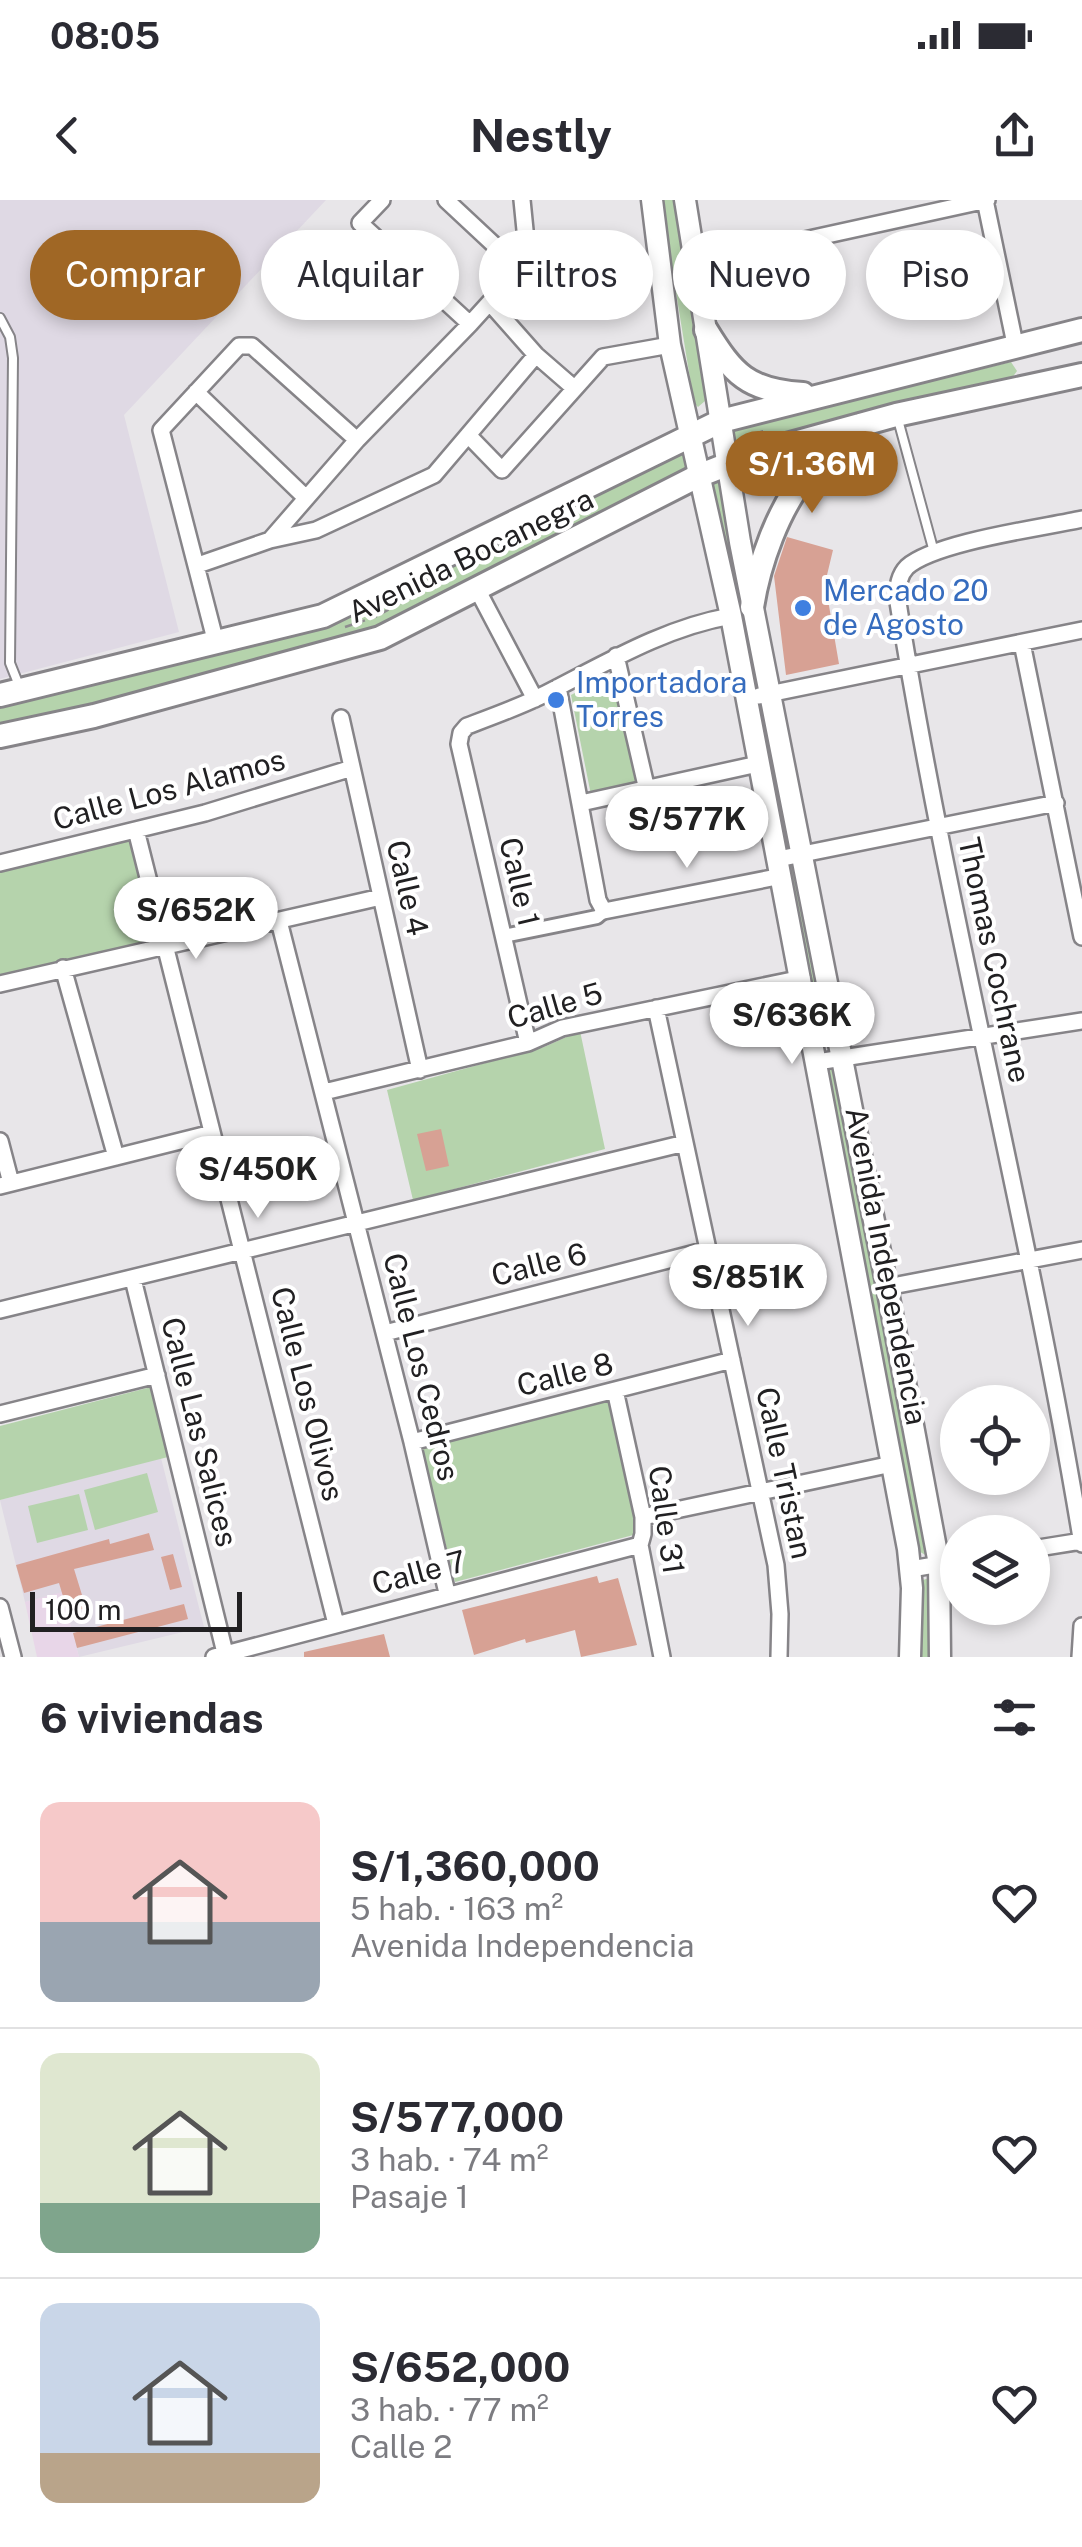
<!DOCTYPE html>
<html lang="es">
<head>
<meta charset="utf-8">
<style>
  body { margin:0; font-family:"Public Sans",sans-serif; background:#f7f7f7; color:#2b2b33; height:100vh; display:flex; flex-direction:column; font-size:38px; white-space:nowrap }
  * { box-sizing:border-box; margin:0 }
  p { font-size:32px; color:#7c7c81 }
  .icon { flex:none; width:55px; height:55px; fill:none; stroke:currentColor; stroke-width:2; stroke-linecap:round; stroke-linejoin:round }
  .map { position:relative; height:1457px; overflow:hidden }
  .panel { display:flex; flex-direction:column; background:#fff; flex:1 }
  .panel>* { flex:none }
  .hud { position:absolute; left:30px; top:30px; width:1022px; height:90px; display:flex; gap:20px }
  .controls { position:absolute; left:940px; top:1185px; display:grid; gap:20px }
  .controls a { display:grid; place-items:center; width:110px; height:110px; border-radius:50%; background:#fff; box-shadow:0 5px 15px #0003; font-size:50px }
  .scale { position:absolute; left:30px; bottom:25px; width:212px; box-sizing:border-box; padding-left:10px; border:5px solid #212022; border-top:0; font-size:28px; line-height:35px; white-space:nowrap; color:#212022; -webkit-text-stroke:8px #fff; paint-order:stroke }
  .price { position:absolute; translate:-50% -85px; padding:0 22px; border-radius:35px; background:#fff; color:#222; font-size:32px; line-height:65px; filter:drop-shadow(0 2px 5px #0008) }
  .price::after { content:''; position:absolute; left:50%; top:60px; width:30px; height:22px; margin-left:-15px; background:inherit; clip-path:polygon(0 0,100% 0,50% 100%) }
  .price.active { background:#a06725; color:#fff }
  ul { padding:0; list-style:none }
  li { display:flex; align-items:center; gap:30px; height:250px; padding:0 40px }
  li+li { border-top:2px solid #e1e1e2 }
  li span { display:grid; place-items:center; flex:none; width:280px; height:200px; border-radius:20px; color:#555 }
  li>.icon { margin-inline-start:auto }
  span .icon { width:120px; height:120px; fill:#fffc; stroke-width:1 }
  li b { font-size:42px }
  h2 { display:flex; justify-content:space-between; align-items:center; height:120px; padding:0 40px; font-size:42px }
  .pill { padding:0 35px; border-radius:45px; background:#fff; box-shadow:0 5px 15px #0003; font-size:35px; line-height:90px }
  .pill.active { background:#a06725; color:#fff }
  .status { display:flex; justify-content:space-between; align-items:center; height:70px; padding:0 50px; background:#fff; direction:ltr }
  .status svg { height:28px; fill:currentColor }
  header { display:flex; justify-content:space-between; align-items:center; height:130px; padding:0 40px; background:#fff; font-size:45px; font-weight:700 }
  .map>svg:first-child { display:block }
  .built { fill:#dfd9e4 }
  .medical { fill:#e8d6e8 }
  .green { fill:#b5d3ac }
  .building { fill:#d7a194 }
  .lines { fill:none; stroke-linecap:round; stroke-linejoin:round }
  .service-casing { stroke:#868488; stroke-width:12 }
  .pedestrian-casing { stroke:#868488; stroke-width:18 }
  .minor-casing { stroke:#868488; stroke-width:20 }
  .tertiary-casing { stroke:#868488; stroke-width:25 }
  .secondary-casing { stroke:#868488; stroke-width:28 }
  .path { stroke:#8d8c8e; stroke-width:2.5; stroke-dasharray:8 5; stroke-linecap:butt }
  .service { stroke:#fff; stroke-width:8 }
  .pedestrian { stroke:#fff; stroke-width:12 }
  .minor { stroke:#fff; stroke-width:15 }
  .tertiary { stroke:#fff; stroke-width:20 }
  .secondary { stroke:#fff; stroke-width:22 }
  .shop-dot { fill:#3f7fe0; stroke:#fff; stroke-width:4 }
  .labels { text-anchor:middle; stroke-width:8; stroke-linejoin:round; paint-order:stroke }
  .street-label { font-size:30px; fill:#212022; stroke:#fff }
  .shop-label { font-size:30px; fill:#366cbe; stroke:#fff; text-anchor:start }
</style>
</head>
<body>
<div class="status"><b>08:05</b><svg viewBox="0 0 49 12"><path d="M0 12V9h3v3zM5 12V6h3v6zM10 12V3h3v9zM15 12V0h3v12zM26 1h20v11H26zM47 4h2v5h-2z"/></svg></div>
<header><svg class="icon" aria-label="back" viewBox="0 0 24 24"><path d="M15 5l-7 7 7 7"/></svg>Nestly<svg class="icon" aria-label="share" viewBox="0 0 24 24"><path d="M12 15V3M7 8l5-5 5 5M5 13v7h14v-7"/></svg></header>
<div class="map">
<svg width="1082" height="1457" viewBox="0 0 1082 1457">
  <rect width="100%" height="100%" fill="#e8e6e9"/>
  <path class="built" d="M 0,0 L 326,0 L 124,215 L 179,432 L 0,479 Z
    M 161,1258 L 204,1427 L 79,1457 L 62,1393 L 25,1402 L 0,1300 Z"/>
  <path class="medical" d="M 62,1392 L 79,1457 L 37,1457 L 25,1402 Z"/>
  <path class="green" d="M 661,0 L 677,0 L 705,201 L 698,207 L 694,203 Z
    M 1011,162 L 1017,171 L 1009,182 L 738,243 L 732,241 L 730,230 Z
    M 684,251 L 689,257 L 686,268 L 377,432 L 0,527 L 0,503 L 338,422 L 391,400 L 502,340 Z
    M 717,279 L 723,282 L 762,480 L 752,484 L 710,284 Z
    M 615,472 L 640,581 L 591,595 L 571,495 Z
    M 764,508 L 790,641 L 785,643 L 780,639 L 758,509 Z
    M 132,637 L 157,740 L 0,779 L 0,671 Z
    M 795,661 L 831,841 L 827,843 L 818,839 L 787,662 Z
    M 580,831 L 605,949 L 413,1000 L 387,890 L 544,847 Z
    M 833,861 L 929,1353 L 927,1356 L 917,1350 L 825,865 Z
    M 151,1187 L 168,1257 L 0,1300 L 0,1226 Z
    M 613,1199 L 641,1333 L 455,1382 L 422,1248 Z
    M 147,1273 L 158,1312 L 95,1330 L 84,1290 Z
    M 79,1294 L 88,1330 L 37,1343 L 28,1306 Z
    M 932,1377 L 932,1457 L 916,1457 L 920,1381 Z"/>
  <path class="building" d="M 863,247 L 874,266 L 862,274 L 866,281 L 848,294 L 830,274 Z
    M 787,337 L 833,350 L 827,375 L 828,400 L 839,464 L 786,475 L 774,376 Z
    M 441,929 L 449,966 L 426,971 L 417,934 Z
    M 149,1333 L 154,1350 L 74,1369 L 86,1408 L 68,1413 L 59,1383 L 24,1393 L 16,1365 L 109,1339 L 110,1344 Z
    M 173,1354 L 182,1387 L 170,1390 L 161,1357 Z
    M 597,1376 L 599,1383 L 618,1378 L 637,1445 L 581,1457 L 575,1430 L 526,1443 L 525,1439 L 474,1455 L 462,1410 Z
    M 184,1404 L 188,1419 L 77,1448 L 73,1433 Z
    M 384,1434 L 390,1457 L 304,1457 L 304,1452 Z"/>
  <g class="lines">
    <g class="service-casing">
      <path id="service" d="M 0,118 L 10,137 L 13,158 L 10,463 L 20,488
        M 897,216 L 934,352"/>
    </g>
    <g class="pedestrian-casing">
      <path id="pedestrian" d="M 504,736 L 597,717 L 604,711"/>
    </g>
    <g class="minor-casing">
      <path id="minor" d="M 382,0 L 360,23 L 470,124
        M 446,0 L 520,69
        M 985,0 L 1015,144
        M 777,46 L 987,0
        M 490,103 L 536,155 L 574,188
        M 196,192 L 306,298
        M 468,235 L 502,270 L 603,157 L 670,145
        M 1082,319 C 1041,328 935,342 907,367 C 899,375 898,386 897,396 C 947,714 1030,1026 1082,1344
        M 270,340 L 316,330 L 434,275 L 536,155
        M 198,365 L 270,340 L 357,240 L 470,124 L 528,60 L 522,0
        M 477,389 L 535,499
        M 216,443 L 161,230 L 239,146 L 252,146 L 357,240
        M 1022,443 L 1082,737
        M 616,456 L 647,590
        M 558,487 L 598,700 L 604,711 L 782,676
        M 759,496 L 1082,430
        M 341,518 L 420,870
        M 581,603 L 758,564
        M 136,630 L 336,1424
        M 778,659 L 1056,603
        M 0,663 L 205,613 L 352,568
        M 279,721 L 412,1242 L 447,1393
        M 63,768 L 116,957
        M 0,784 L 381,697
        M 656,808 L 776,1365 L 780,1414 L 779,1457
        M 528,843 L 459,544 L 461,533 L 467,526 C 491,517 516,508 539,497 C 601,466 662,428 731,416
        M 817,862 L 1082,821
        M 324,892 L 528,843 L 562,828 L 802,778
        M 0,941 L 11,983
        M 0,986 L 212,933
        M 133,1079 L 226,1457
        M 887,1087 L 1082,1050
        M 0,1110 L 685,943
        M 385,1133 L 707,1050
        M 615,1190 L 643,1317 L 643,1334 L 640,1345 L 662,1457
        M 0,1214 L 157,1175
        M 412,1242 L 732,1160
        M 643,1317 L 892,1264
        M 1032,1349 L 1082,1341
        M 911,1369 L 958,1361
        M 0,1407 L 13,1457
        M 214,1457 L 640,1345
        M 1080,1457 L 1082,1426"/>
    </g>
    <g class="tertiary-casing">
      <path id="tertiary" d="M 652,0 L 670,145 L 731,416 L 908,1349 L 912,1388 L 910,1457
        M 685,0 L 740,342 L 887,1087 L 939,1364 L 940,1457"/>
    </g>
    <g class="secondary-casing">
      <path id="secondary" d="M 706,130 C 733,174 748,191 803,194
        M 752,407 C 759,363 778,309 807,274 C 822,257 843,243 860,225
        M 0,495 L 323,416 L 721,221 L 1082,130
        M 0,536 L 94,516 L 380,438 L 698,276 L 754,254 L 896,215 L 1082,175"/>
    </g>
    <path class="path" d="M 743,237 L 764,231
      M 345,427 L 375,417 L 446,378"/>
    <use href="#service" class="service"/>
    <use href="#pedestrian" class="pedestrian"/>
    <use href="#minor" class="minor"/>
    <use href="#tertiary" class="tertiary"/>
    <use href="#secondary" class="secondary"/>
  </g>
  <g class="shop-dot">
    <circle cx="803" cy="408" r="10"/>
    <circle cx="556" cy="500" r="10"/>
  </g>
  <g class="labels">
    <g class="street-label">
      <text transform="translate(471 356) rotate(-26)" y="10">Avenida Bocanegra</text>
      <text transform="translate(169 590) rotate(-15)" y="10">Calle Los Alamos</text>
      <text transform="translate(519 682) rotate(77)" y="10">Calle 1</text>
      <text transform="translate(407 688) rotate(77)" y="10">Calle 4</text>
      <text transform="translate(994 760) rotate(78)" y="10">Thomas Cochrane</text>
      <text transform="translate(555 806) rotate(-16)" y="10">Calle 5</text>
      <text transform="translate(539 1065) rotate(-14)" y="10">Calle 6</text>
      <text transform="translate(886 1066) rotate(79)" y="10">Avenida Independencia</text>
      <text transform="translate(421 1167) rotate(76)" y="10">Calle Los Cedros</text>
      <text transform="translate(565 1175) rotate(-14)" y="10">Calle 8</text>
      <text transform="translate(307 1194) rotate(76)" y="10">Calle Los Olivos</text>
      <text transform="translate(199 1232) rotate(76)" y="10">Calle Las Salices</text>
      <text transform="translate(784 1273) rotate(78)" y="10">Calle Tristan</text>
      <text transform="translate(666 1320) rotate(82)" y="10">Calle 31</text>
      <text transform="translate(419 1373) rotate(-15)" y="10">Calle 7</text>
    </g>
    <g class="shop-label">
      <text x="823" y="401">Mercado 20<tspan x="823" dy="34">de Agosto</tspan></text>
      <text x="576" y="493">Importadora<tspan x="576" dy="34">Torres</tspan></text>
    </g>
  </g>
</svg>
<div class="controls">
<a><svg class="icon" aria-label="locate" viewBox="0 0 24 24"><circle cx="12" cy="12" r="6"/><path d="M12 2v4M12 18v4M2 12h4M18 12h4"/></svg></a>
<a><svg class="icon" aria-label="layers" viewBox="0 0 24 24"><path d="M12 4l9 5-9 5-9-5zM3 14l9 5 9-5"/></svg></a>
</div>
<div class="scale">100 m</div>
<b class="price active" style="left:812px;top:316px">S/1.36M</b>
<b class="price" style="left:687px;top:671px">S/577K</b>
<b class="price" style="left:196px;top:762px">S/652K</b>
<b class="price" style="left:792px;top:867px">S/636K</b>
<b class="price" style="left:258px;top:1021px">S/450K</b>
<b class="price" style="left:748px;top:1129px">S/851K</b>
<div class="hud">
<a class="pill active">Comprar</a>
<a class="pill">Alquilar</a>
<a class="pill">Filtros</a>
<a class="pill">Nuevo</a>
<a class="pill">Piso</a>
</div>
</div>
<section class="panel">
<h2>6 viviendas<svg class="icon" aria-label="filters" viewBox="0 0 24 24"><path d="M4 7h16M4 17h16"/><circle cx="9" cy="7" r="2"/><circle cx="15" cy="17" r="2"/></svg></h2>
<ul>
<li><span style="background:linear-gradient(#f6c9c9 60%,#9aa5b1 0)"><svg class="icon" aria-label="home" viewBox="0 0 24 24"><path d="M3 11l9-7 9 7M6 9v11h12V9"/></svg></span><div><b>S/1,360,000</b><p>5 hab. · 163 m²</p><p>Avenida Independencia</p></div><svg class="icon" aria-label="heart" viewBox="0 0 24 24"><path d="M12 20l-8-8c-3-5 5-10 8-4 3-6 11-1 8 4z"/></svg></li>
<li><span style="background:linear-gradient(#dfe7d0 75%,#7fa58c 0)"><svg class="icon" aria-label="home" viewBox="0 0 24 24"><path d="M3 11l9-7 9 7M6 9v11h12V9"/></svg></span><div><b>S/577,000</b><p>3 hab. · 74 m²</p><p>Pasaje 1</p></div><svg class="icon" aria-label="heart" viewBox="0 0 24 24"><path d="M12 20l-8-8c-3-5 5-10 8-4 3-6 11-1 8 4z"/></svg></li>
<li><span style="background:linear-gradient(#c9d6e8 75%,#b9a48a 0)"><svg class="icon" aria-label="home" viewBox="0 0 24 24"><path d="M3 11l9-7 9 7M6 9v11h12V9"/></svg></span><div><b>S/652,000</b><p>3 hab. · 77 m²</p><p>Calle 2</p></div><svg class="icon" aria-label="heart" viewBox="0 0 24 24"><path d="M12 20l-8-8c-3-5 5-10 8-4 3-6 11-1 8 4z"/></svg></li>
</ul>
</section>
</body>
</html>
